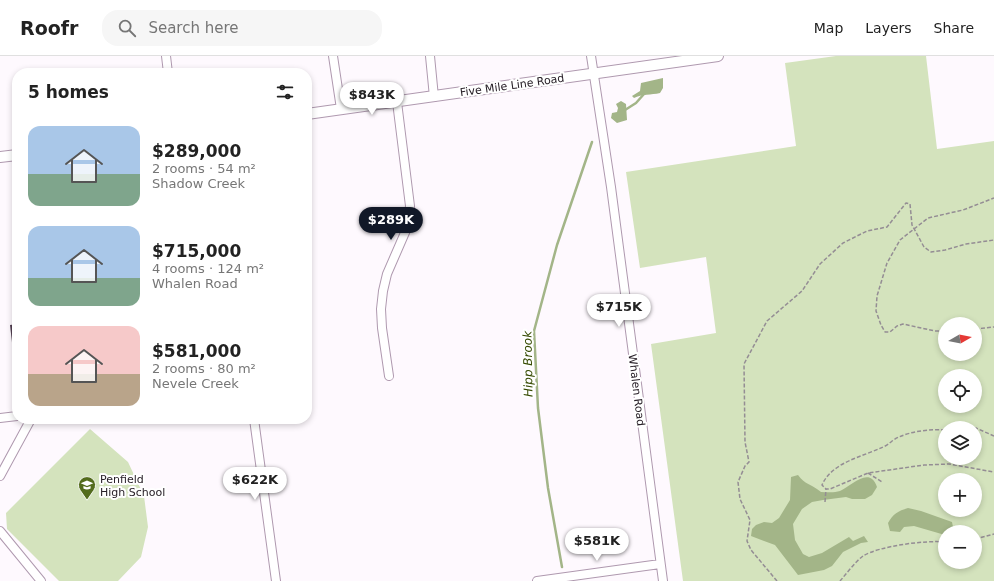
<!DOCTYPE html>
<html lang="en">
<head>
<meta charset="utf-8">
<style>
  body { margin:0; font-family:"DejaVu Sans",sans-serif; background:#f6f6f6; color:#222; height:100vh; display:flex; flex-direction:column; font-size:15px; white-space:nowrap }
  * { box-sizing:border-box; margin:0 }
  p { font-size:13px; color:#767676 }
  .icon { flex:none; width:22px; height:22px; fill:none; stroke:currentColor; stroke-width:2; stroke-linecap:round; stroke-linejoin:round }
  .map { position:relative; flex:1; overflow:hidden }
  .details { position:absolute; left:12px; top:12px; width:300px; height:356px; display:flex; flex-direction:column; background:#fff; border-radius:16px; box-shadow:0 2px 6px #0003 }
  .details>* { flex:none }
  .needle { width:26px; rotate:81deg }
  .buttons { position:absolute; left:938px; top:261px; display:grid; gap:8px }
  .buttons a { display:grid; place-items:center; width:44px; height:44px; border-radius:50%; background:#fff; box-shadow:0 2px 6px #0003; font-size:20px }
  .price { position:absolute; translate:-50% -34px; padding:0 9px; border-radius:14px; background:#fff; color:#222; font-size:13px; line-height:26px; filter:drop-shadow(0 1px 2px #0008) }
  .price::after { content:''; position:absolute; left:50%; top:24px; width:12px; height:9px; margin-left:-6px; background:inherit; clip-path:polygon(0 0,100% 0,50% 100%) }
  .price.selected { background:#111827; color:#fff }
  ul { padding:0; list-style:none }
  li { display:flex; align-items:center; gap:12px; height:100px; padding:0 16px }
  li span { display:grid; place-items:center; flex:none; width:112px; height:80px; border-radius:12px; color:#555 }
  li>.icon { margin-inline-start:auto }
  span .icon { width:48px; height:48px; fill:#fffc; stroke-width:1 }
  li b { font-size:17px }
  h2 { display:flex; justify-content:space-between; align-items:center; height:48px; padding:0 16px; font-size:17px }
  header { display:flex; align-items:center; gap:24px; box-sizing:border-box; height:56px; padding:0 20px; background:#fff; border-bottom:1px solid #e0e0e0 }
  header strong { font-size:19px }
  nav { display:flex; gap:22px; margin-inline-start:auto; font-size:14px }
  .search { width:280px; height:36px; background:#f6f6f6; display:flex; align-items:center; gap:10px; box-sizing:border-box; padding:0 14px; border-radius:16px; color:#767676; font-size:15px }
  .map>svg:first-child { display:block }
  .green { fill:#d4e3bd; fill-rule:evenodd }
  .water { fill:#a3b588 }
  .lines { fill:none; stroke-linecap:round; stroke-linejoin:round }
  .stream { stroke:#a3b588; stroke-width:2.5 }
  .building { fill:#523f51 }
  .minor-casing { stroke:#af99af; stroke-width:10 }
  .major-casing { stroke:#af99af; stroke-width:12 }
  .path { stroke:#948d94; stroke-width:1.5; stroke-dasharray:4 2; stroke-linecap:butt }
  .minor { stroke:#fff; stroke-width:8 }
  .major { stroke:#fff; stroke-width:10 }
  .labels { text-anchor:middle; stroke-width:4; stroke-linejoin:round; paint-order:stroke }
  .street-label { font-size:11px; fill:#282028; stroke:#fff }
  .poi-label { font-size:11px; fill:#282028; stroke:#fff; text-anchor:start }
  .water-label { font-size:12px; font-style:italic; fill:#364a02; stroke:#fff }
</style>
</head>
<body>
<header>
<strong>Roofr</strong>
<div class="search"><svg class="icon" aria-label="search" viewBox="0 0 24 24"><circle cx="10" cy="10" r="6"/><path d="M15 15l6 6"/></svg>Search here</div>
<nav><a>Map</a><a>Layers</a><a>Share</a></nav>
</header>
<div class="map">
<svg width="994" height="525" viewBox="0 0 994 525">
  <rect width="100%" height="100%" fill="#fef9fe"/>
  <path class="green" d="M 836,0 L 926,0 L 937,93 L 994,85 L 994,525 L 683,525 L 651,288 L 716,277 L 706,201 L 640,212 L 626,116 L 796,90 L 785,7 ZM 945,268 L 975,268 L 975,298 L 945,298 ZM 945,320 L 975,320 L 975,350 L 945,350 ZM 945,372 L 975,372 L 975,402 L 945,402 ZM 945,424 L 975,424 L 975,454 L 945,454 ZM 945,476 L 975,476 L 975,506 L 945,506 Z
    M 90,373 L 128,406 L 144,440 L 148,471 L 141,501 L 118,525 L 59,525 L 7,473 L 6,457 Z"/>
  <path class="water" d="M 663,22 L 663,32 L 660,37 C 651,39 642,38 634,42 L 632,40 L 640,35 L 641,27 Z
    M 621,45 L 626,48 L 627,64 L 617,67 L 611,62 L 612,57 L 617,56 L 618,52 L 616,48 Z
    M 798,419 C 805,429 812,428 821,436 C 827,436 834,437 840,435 C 851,430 870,409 877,431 L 872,439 L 865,443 L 852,443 L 846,441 L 823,444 L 812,446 L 802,453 L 793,468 L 795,484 L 803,498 L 809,501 L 822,497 L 849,481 L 853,485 L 864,480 L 868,486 L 861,487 L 843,496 L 832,510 L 824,514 L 798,519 L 775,489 L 751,480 L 752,473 L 756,469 L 764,466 L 772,467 L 779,462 L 790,444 L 791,421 Z
    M 908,452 L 921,455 L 952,466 L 954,476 L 945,476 L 945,479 L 914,470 L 904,471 L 900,476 L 890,475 L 888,467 C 893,458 898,455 908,452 Z"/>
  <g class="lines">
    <path class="stream" d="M 625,54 L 636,47 L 644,38
      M 562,511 L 548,432 L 538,352 L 534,275 L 557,189 L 592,86"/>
  </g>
  <path class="building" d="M 17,268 L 17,295 L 13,295 L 10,269 Z"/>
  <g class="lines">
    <g class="minor-casing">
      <path id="minor" d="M 166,0 L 168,17
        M 333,0 L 341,53
        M 430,0 L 434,41
        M 591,0 L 611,131 L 663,525
        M 389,320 L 382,272 L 381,253 L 383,235 L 387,218 L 407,172 L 410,150 L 397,46
        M 0,362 L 17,360
        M 254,363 L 276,525
        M 0,420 L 31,363
        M 0,475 L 41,525
        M 537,525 L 660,508"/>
    </g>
    <g class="major-casing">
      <path id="major" d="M 307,58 L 718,0
        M 0,101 L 17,99"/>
    </g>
    <path class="path" d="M 975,273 L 994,271
      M 945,275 L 935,275 L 903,268 L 897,270 L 890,276 L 885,276 L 881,269 L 876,255 L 877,240 L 887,207 L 900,184 L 928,162 L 963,154 L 994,142
      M 974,372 L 976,372 L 994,380
      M 945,374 C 931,373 912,375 899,381 C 893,383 889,389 883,391 C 862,401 832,406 822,429 L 826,433 L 830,433 L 868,417 L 924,409 L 949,408 L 994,416
      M 868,417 L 882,426
      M 825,446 L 826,433
      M 975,483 L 994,478
      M 777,525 L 751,494 L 747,485 L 750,464 L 740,443 L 738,426 L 745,410 L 749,406 L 745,386 L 744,308 L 767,265 L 802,235 L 820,208 L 843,187 L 867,175 L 887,171 L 906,147 L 910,148 L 912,169 L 924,191 L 931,196 L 945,194 L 966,188 L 994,184
      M 840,525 C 847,517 855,506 863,500 C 879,490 926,484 945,486"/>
    <use href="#minor" class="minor"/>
    <use href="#major" class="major"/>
  </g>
  <defs>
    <g id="school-pin" transform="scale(0.9)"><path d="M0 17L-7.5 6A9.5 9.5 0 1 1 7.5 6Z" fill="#536c1d" stroke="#fff"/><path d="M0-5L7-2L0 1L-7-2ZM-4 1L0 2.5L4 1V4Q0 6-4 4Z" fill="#fff"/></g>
  </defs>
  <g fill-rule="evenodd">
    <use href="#school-pin" x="87" y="429"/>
  </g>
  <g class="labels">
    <g class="street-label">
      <text transform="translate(512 29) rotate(-8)" y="4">Five Mile Line Road</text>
      <text transform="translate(637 334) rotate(83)" y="4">Whalen Road</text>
    </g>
    <g class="poi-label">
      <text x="100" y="427">Penfield<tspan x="100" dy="13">High School</tspan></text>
    </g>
    <g class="water-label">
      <text transform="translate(528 308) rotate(-91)" y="4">Hipp Brook</text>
    </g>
  </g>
</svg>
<div class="buttons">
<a><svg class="needle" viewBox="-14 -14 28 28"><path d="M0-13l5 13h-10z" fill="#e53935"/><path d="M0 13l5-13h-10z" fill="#767676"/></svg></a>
<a><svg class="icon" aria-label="locate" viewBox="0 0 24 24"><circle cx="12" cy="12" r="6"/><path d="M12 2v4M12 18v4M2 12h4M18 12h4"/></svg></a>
<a><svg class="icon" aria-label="layers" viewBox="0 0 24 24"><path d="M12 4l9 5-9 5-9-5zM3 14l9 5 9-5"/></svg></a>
<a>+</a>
<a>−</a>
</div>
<b class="price" style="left:372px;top:60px">$843K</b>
<b class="price selected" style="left:391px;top:185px">$289K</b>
<b class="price" style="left:619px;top:272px">$715K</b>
<b class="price" style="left:255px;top:445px">$622K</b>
<b class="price" style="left:597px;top:506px">$581K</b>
<section class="details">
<h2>5 homes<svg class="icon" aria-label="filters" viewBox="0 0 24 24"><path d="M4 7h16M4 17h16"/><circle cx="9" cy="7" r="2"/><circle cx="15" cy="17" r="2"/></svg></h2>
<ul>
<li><span style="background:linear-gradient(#a9c7e8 60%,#7fa58c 0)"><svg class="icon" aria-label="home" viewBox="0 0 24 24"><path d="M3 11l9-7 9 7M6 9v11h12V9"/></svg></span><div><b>$289,000</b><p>2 rooms · 54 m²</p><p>Shadow Creek</p></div></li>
<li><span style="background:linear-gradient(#a9c7e8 65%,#7fa58c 0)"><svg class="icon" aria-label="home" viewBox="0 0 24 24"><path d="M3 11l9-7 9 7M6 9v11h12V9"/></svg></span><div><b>$715,000</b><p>4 rooms · 124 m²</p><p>Whalen Road</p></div></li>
<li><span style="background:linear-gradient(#f6c9c9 60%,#b9a48a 0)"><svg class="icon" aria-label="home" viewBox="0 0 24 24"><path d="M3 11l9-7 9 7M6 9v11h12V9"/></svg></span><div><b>$581,000</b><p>2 rooms · 80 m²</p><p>Nevele Creek</p></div></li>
</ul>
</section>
</div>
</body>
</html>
